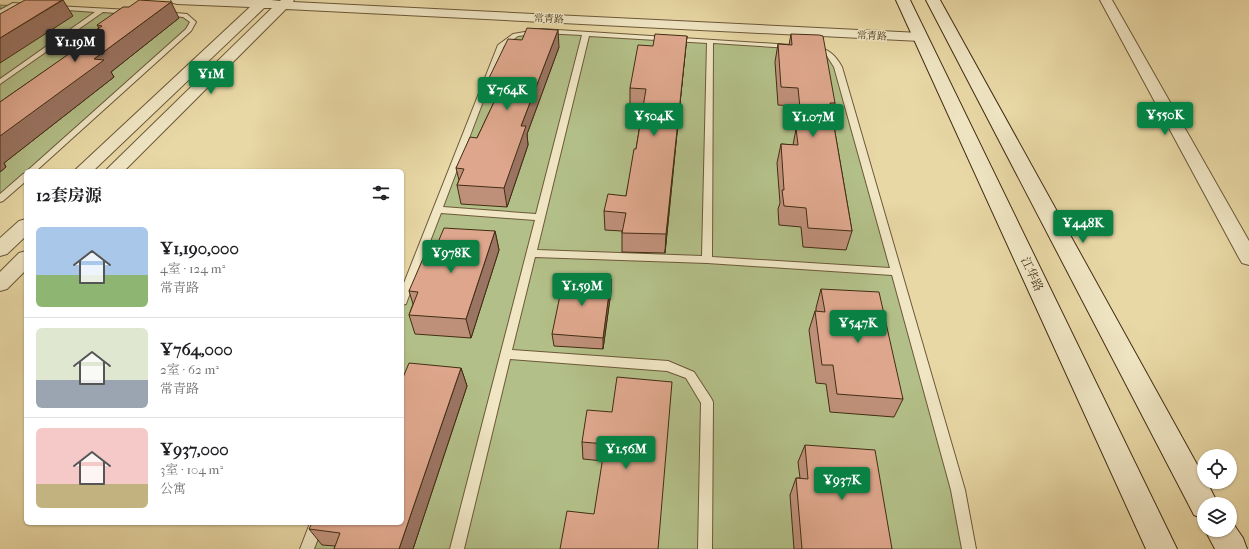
<!DOCTYPE html>
<html lang="zh">
<head>
<meta charset="utf-8">
<style>
  body { margin:0; font-family:"IM FELL French Canon","Noto Serif SC",serif; background:#f2f2f2; color:#202124; height:100vh; display:flex; flex-direction:column; font-size:15px; white-space:nowrap }
  * { box-sizing:border-box; margin:0 }
  p { font-size:13px; color:#757577 }
  .icon { flex:none; width:22px; height:22px; fill:none; stroke:currentColor; stroke-width:2; stroke-linecap:round; stroke-linejoin:round }
  .map { position:relative; flex:1; overflow:hidden }
  .sheet { position:absolute; left:24px; top:169px; width:380px; height:356px; display:flex; flex-direction:column; background:#fff; border-radius:6px; box-shadow:0 1px 3px #0004 }
  .sheet>* { flex:none }
  .fabs { position:absolute; left:1197px; top:449px; display:grid; gap:8px }
  .fabs a { display:grid; place-items:center; width:40px; height:40px; border-radius:50%; background:#fff; box-shadow:0 1px 3px #0004; font-size:20px }
  .price { position:absolute; translate:-50% -34px; padding:0 9px; border-radius:4px; background:#0b8043; color:#fff; font-size:13px; line-height:26px; filter:drop-shadow(0 1px 2px #0008) }
  .price::after { content:''; position:absolute; left:50%; top:24px; width:12px; height:9px; margin-left:-6px; background:inherit; clip-path:polygon(0 0,100% 0,50% 100%) }
  .price.active { background:#222; color:#fff }
  ul { padding:0; list-style:none }
  li { display:flex; align-items:center; gap:12px; height:100px; padding:0 12px }
  li+li { border-top:1px solid #e0e0e0 }
  li span { display:grid; place-items:center; flex:none; width:112px; height:80px; border-radius:6px; color:#555 }
  li>.icon { margin-inline-start:auto }
  span .icon { width:48px; height:48px; fill:#fffc; stroke-width:1 }
  li b { font-size:17px }
  h2 { display:flex; justify-content:space-between; align-items:center; height:48px; padding:0 12px; font-size:17px }
  .map>svg:first-child { display:block }
  .green { fill:#b3bf88; stroke:#7a764e }
  .lines { fill:none; stroke-linecap:round; stroke-linejoin:round }
  .lane-casing { stroke:#6c5838; stroke-width:2 }
  .street-casing { stroke:#6c5838; stroke-width:2 }
  .secondary-casing { stroke:#422d13; stroke-width:2 }
  .lane { fill:#f0e6c4; fill-rule:evenodd }
  .street { fill:#f0e6c4; fill-rule:evenodd }
  .secondary { fill:#f0e6c4; fill-rule:evenodd }
  .wall { fill:#bf9079; stroke:#422d13 }
  .shaded-wall { fill:#9b7563; stroke:#422d13 }
  .building { fill:#dea78d; stroke:#422d13 }
  .labels { text-anchor:middle; stroke-width:3; stroke-linejoin:round; paint-order:stroke }
  .far-street-label { font-size:10px; fill:#422d13; stroke:#f0e6c4 }
  .street-label { font-size:12px; fill:#422d13; stroke:#f0e6c4 }
</style>
</head>
<body>
<div class="map">
<svg width="1249" height="549" viewBox="0 0 1249 549">
  <rect width="100%" height="100%" fill="#e8d8a5"/>
  <filter id="stains"><feTurbulence type="fractalNoise" baseFrequency=".005" numOctaves="4"/><feColorMatrix values="0 0 0 0 .2 0 0 0 0 .09 0 0 0 0 .02 0 0 0 .5 -.17"/></filter>
  <radialGradient id="worn" r=".72"><stop offset=".6" stop-color="#630" stop-opacity="0"/><stop offset="1" stop-color="#630" stop-opacity=".3"/></radialGradient>
  <path class="green" d="M 0,5 L 185,15 L 193,22 L 189,30 L 31,171 L 26,171 L 26,176 L 0,199 Z
    M 542,31 L 822,50 L 833,57 L 969,549 L 307,549 L 317,523 L 402,523 L 402,301 L 501,45 L 510,37 Z"/>
  <g class="lines">
    <g class="lane-casing">
      <path id="lane" d="M 13,3 L 28,4 L 31,6 L 28,8 L 14,7 L 0,15 L 0,10 Z
        M 56,6 L 130,10 L 133,12 L 130,14 L 103,12 L 0,84 L 0,79 L 95,12 L 54,9 L 53,8 Z
        M 164,12 L 187,14 L 196,22 L 191,31 L 36,171 L 27,171 L 186,29 L 190,22 L 183,17 L 162,15 L 161,14 Z
        M 542,29 L 792,45 L 793,46 L 790,48 L 713,43 L 712,257 L 890,268 L 834,67 L 827,56 L 811,48 L 814,46 C 828,49 835,54 842,67 L 965,490 L 976,549 L 962,549 L 951,490 L 892,275 L 707,263 L 535,257 L 512,350 L 668,361 L 694,372 L 711,398 L 713,402 L 712,549 L 698,549 L 701,403 L 686,378 L 667,371 L 510,359 L 464,549 L 450,549 L 535,220 L 441,213 L 407,301 L 406,304 L 402,305 L 402,288 L 498,45 L 513,34 ZM 542,33 L 582,35 L 536,214 L 443,207 L 504,46 L 518,36 ZM 589,36 L 707,43 L 702,256 L 537,250 Z
        M 26,173 L 26,181 L 3,201 L 0,202 L 0,194 L 23,174 Z
        M 310,523 L 324,523 L 314,549 L 300,549 Z"/>
    </g>
    <g class="street-casing">
      <path id="street" d="M 171,0 L 271,0 L 280,1 L 281,0 L 294,0 L 293,2 L 920,33 L 925,34 L 927,37 L 925,40 L 920,41 L 286,9 L 124,171 L 105,171 L 272,8 L 264,8 L 93,171 L 74,171 L 250,7 L 177,4 L 173,3 Z
        M 1100,0 L 1112,0 L 1249,241 L 1249,265 L 1242,263 L 1239,258 Z
        M 26,219 L 26,236 L 7,254 L 0,256 L 0,238 L 19,221 Z
        M 26,251 L 26,270 L 7,289 L 0,291 L 0,272 L 19,253 Z"/>
    </g>
    <g class="secondary-casing">
      <path id="secondary" d="M 896,0 L 910,0 L 1177,549 L 1146,549 Z
        M 926,0 L 940,0 L 1204,477 L 1204,482 L 1207,482 L 1218,504 L 1204,504 L 1204,519 L 1194,515 Z
        M 1230,519 L 1243,538 L 1247,549 L 1215,549 L 1205,530 L 1230,530 Z"/>
    </g>
    <use href="#lane" class="lane"/>
    <use href="#street" class="street"/>
    <use href="#secondary" class="secondary"/>
  </g>
  <path class="wall" d="M 179,18 L 111,72 L 114,77 L 4,163 L 6,167 L 0,172 L 0,102 L 91,39 L 89,35 L 99,28 L 97,25 Z
    M 791,34 L 835,103 L 832,115 L 852,231 L 846,250 L 803,247 L 801,227 L 779,225 L 778,209 L 780,203 L 777,163 L 781,144 L 793,145 L 796,129 L 794,106 L 778,105 L 775,62 L 778,44 L 789,45 Z
    M 559,47 L 527,134 L 528,145 L 507,207 L 461,204 L 457,185 L 459,180 L 456,168 L 477,138 L 496,98 L 491,98 L 488,80 Z
    M 685,53 L 665,253 L 622,252 L 622,231 L 605,230 L 604,211 L 626,196 L 636,149 L 643,107 L 630,106 L 630,88 Z
    M 495,231 L 499,250 L 471,338 L 415,334 L 409,315 L 413,304 L 409,291 L 436,247 Z
    M 611,279 L 611,291 L 603,349 L 554,346 L 552,334 Z
    M 821,289 L 903,399 L 894,417 L 830,412 L 826,384 L 816,383 L 809,330 L 815,311 L 816,311 L 816,308 Z
    M 461,368 L 467,386 L 413,549 L 334,549 L 335,546 L 322,545 L 309,529 L 402,523 Z
    M 672,382 L 603,461 L 583,459 L 582,442 L 612,412 Z
    M 805,445 L 892,549 L 794,549 L 790,495 L 796,478 L 800,478 L 798,462 Z"/>
  <path class="shaded-wall" d="M 63,0 L 73,16 L 0,63 L 0,38 Z
    M 171,2 L 179,18 L 111,72 L 114,77 L 4,163 L 6,167 L 0,172 L 0,136 L 94,59 Z
    M 558,30 L 559,47 L 527,134 L 528,145 L 507,207 L 504,188 L 521,126 Z
    M 687,36 L 685,53 L 665,253 L 666,234 Z
    M 495,231 L 499,250 L 471,338 L 466,319 Z
    M 611,279 L 611,291 L 603,349 L 603,338 Z
    M 461,368 L 467,386 L 413,549 L 399,549 Z"/>
  <path class="building" d="M 25,0 L 62,0 L 0,38 L 0,14 Z
    M 139,0 L 171,2 L 94,59 L 104,60 L 0,136 L 0,102 L 96,35 L 89,35 L 102,26 L 97,25 L 123,7 L 129,7 Z
    M 527,28 L 558,30 L 521,126 L 526,126 L 504,188 L 457,185 L 464,169 L 456,168 L 470,137 L 477,138 L 504,81 L 488,80 L 508,39 L 522,40 Z
    M 655,34 L 687,36 L 666,234 L 622,233 L 626,213 L 604,211 L 608,194 L 626,196 L 634,149 L 636,149 L 646,89 L 630,88 L 638,45 L 653,46 Z
    M 791,34 L 819,35 L 823,36 L 835,103 L 830,103 L 852,231 L 808,228 L 806,208 L 784,206 L 782,190 L 784,190 L 781,144 L 798,145 L 796,128 L 802,128 L 798,88 L 781,87 L 778,44 L 792,45 Z
    M 444,228 L 495,231 L 466,319 L 409,315 L 418,292 L 409,291 L 428,247 L 436,247 Z
    M 564,276 L 611,279 L 603,338 L 552,334 Z
    M 821,289 L 879,292 L 903,399 L 837,394 L 833,365 L 822,365 L 815,311 L 825,312 Z
    M 409,363 L 461,368 L 399,549 L 334,549 L 340,533 L 309,529 L 312,523 L 402,523 L 402,380 Z
    M 617,377 L 672,382 L 658,549 L 560,549 L 567,511 L 594,514 L 605,444 L 582,442 L 587,410 L 612,412 Z
    M 805,445 L 875,450 L 892,549 L 802,549 L 796,478 L 808,479 Z"/>
  <g class="labels">
    <g class="far-street-label">
      <text transform="translate(549 18) rotate(3)" y="4">常青路</text>
      <text transform="translate(872 35) rotate(3)" y="4">常青路</text>
    </g>
    <g class="street-label">
      <text transform="translate(1032 274) rotate(65)" y="4">江华路</text>
    </g>
  </g>
  <rect width="100%" height="100%" filter="url(#stains)"/>
  <rect width="100%" height="100%" fill="url(#worn)"/>
</svg>
<div class="fabs">
<a><svg class="icon" aria-label="locate" viewBox="0 0 24 24"><circle cx="12" cy="12" r="6"/><path d="M12 2v4M12 18v4M2 12h4M18 12h4"/></svg></a>
<a><svg class="icon" aria-label="layers" viewBox="0 0 24 24"><path d="M12 4l9 5-9 5-9-5zM3 14l9 5 9-5"/></svg></a>
</div>
<b class="price active" style="left:75px;top:63px">¥1.19M</b>
<b class="price" style="left:211px;top:95px">¥1M</b>
<b class="price" style="left:507px;top:111px">¥764K</b>
<b class="price" style="left:1165px;top:136px">¥550K</b>
<b class="price" style="left:654px;top:137px">¥504K</b>
<b class="price" style="left:813px;top:138px">¥1.07M</b>
<b class="price" style="left:1083px;top:244px">¥448K</b>
<b class="price" style="left:451px;top:274px">¥978K</b>
<b class="price" style="left:582px;top:307px">¥1.59M</b>
<b class="price" style="left:858px;top:344px">¥547K</b>
<b class="price" style="left:626px;top:470px">¥1.56M</b>
<b class="price" style="left:842px;top:501px">¥937K</b>
<section class="sheet">
<h2>12套房源<svg class="icon" aria-label="filters" viewBox="0 0 24 24"><path d="M4 7h16M4 17h16"/><circle cx="9" cy="7" r="2"/><circle cx="15" cy="17" r="2"/></svg></h2>
<ul>
<li><span style="background:linear-gradient(#a9c7e8 60%,#8fb573 0)"><svg class="icon" aria-label="home" viewBox="0 0 24 24"><path d="M3 11l9-7 9 7M6 9v11h12V9"/></svg></span><div><b>¥1,190,000</b><p>4室 · 124 m²</p><p>常青路</p></div></li>
<li><span style="background:linear-gradient(#dfe7d0 65%,#9aa5b1 0)"><svg class="icon" aria-label="home" viewBox="0 0 24 24"><path d="M3 11l9-7 9 7M6 9v11h12V9"/></svg></span><div><b>¥764,000</b><p>2室 · 62 m²</p><p>常青路</p></div></li>
<li><span style="background:linear-gradient(#f6c9c9 70%,#c2b280 0)"><svg class="icon" aria-label="home" viewBox="0 0 24 24"><path d="M3 11l9-7 9 7M6 9v11h12V9"/></svg></span><div><b>¥937,000</b><p>3室 · 104 m²</p><p>公寓</p></div></li>
</ul>
</section>
</div>
</body>
</html>
